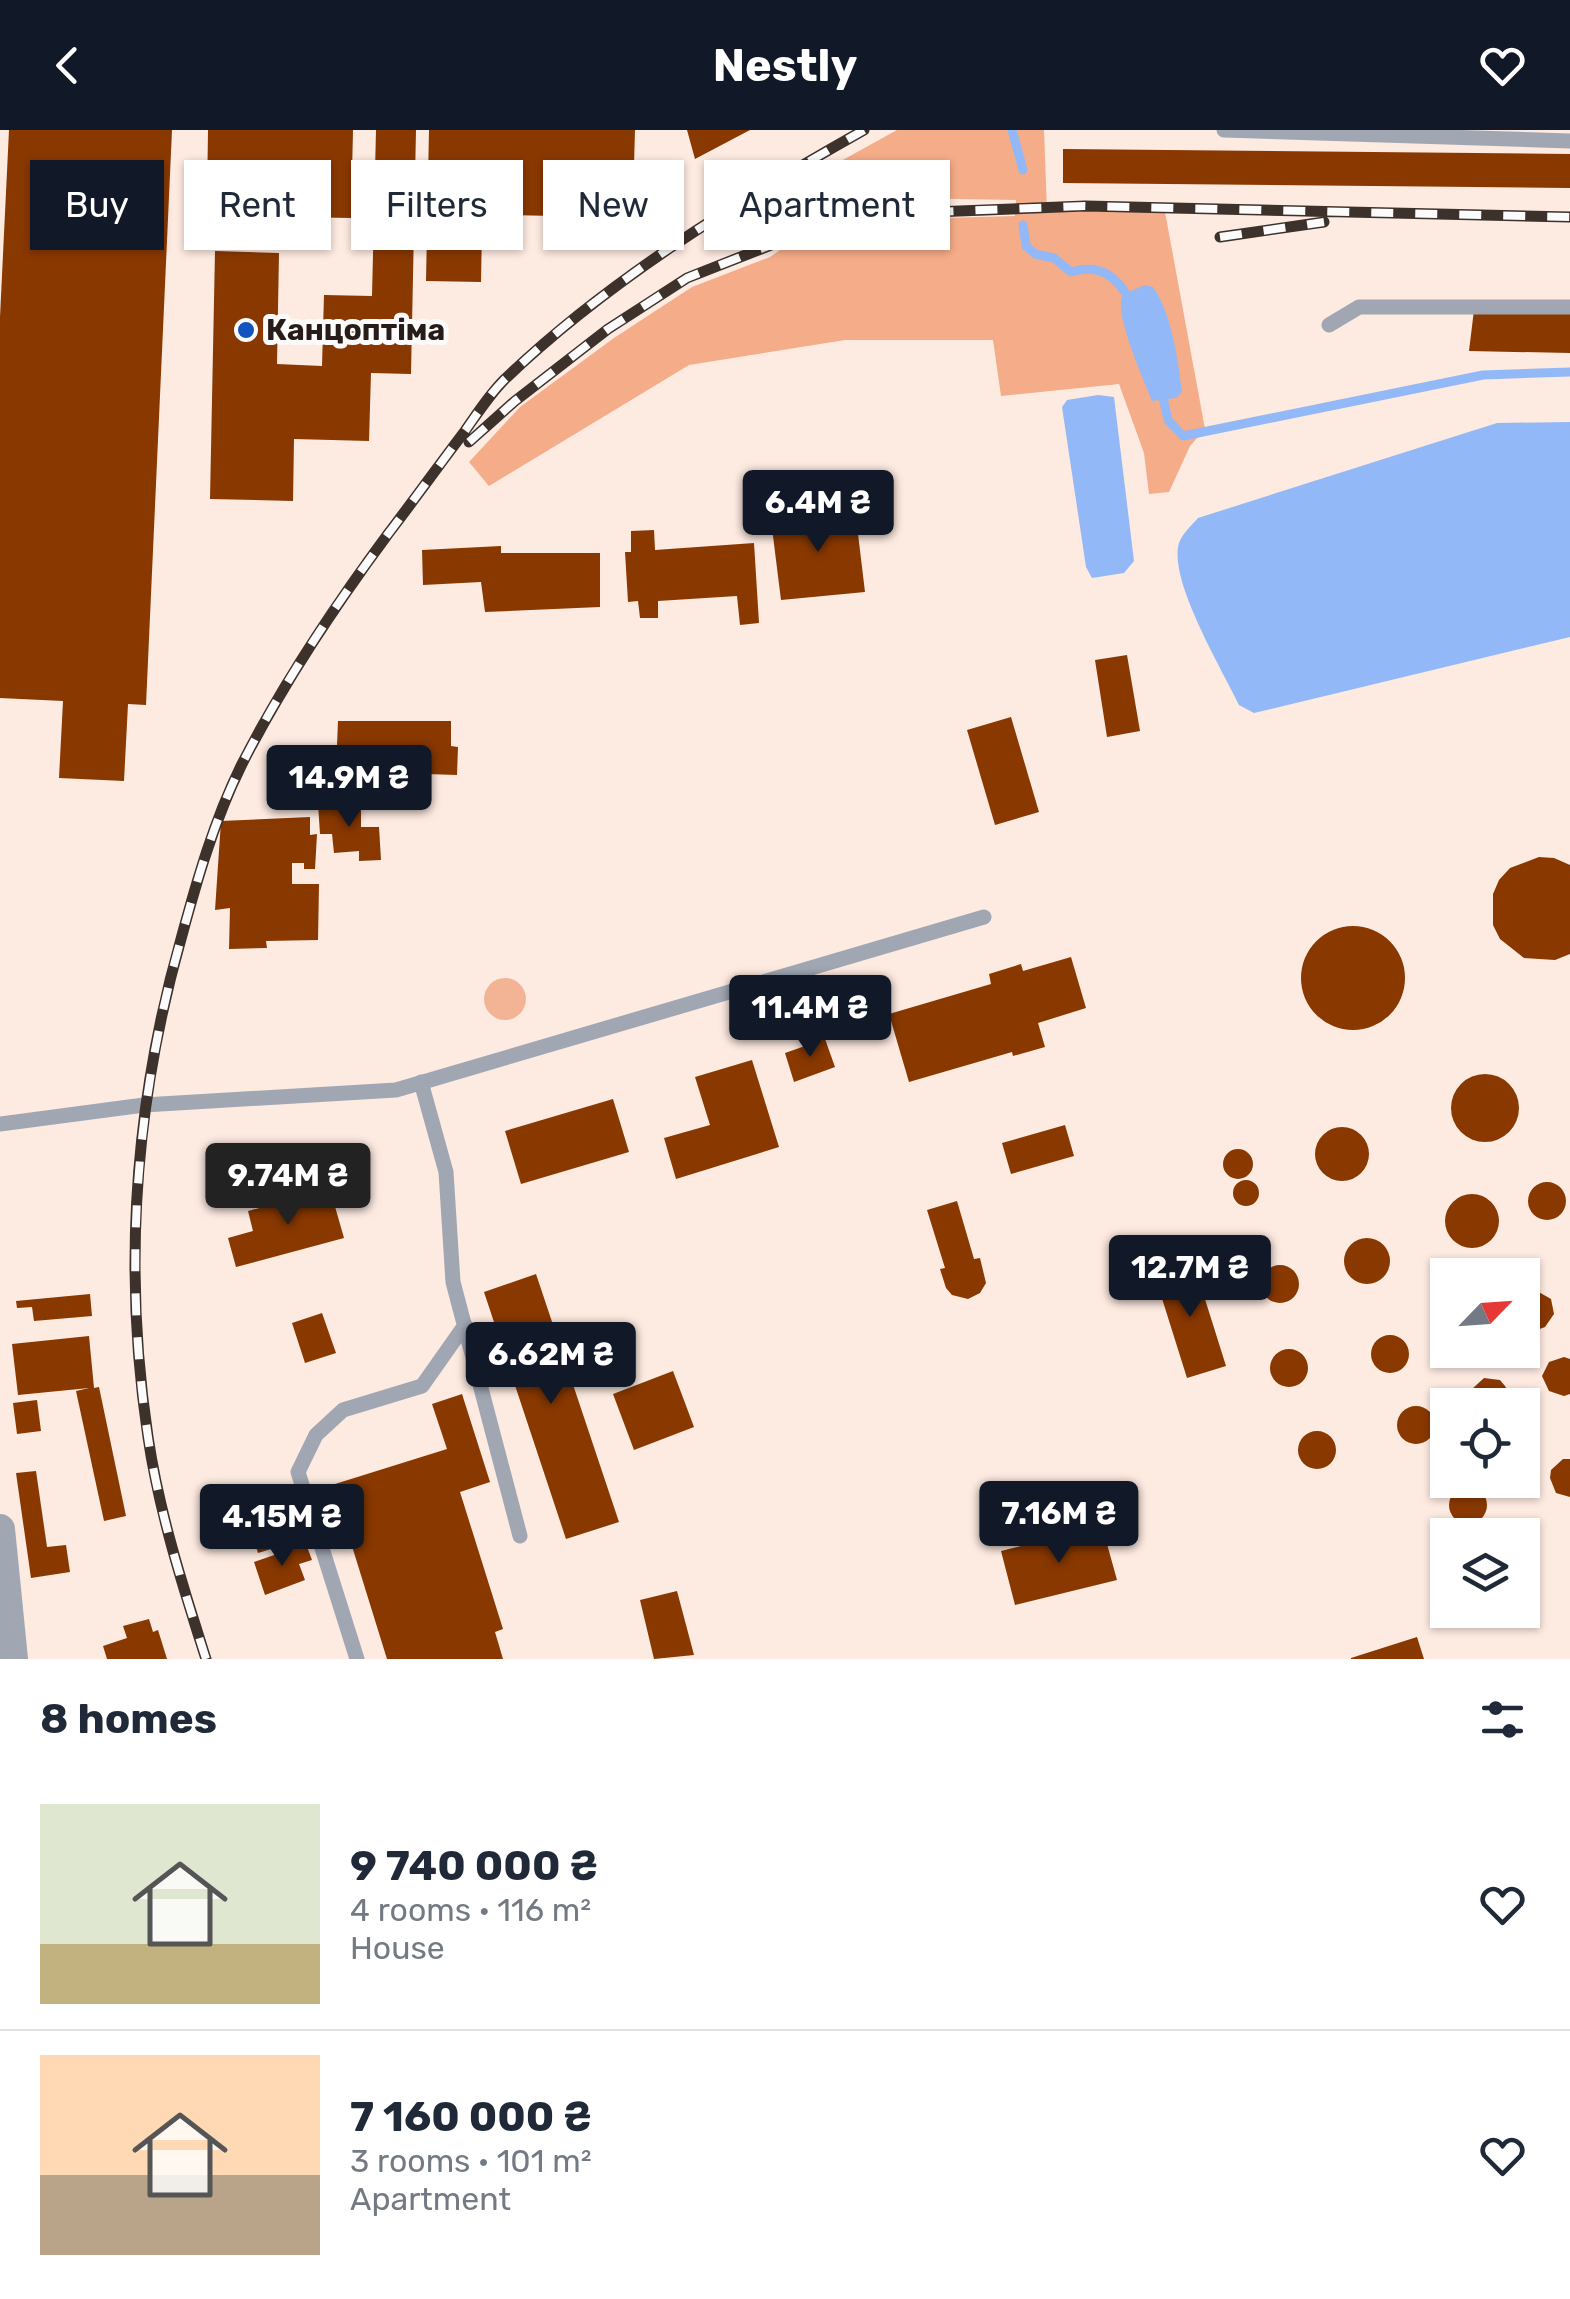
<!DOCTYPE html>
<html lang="en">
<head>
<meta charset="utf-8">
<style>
  body { margin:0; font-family:Rubik,sans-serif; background:#f2f2f3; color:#1f2937; height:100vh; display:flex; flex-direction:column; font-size:38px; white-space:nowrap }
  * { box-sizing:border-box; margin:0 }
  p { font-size:32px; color:#747a83 }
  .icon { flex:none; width:55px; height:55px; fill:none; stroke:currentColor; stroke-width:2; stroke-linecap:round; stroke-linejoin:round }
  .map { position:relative; height:1529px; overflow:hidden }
  .side { display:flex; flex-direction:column; background:#fff; flex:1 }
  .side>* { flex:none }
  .hud { position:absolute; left:30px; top:30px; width:1000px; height:90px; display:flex; gap:20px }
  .needle { width:65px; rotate:65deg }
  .buttons { position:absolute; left:1430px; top:1128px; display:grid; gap:20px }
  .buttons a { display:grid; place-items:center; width:110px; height:110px; border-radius:0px; background:#fff; box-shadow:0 2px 8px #0004; font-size:50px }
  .price { position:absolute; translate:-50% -85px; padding:0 22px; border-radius:10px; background:#111827; color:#fff; font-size:32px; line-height:65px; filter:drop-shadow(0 2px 5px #0008) }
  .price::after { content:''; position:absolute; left:50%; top:60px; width:30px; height:22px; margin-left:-15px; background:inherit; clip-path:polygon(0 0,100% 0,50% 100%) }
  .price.active { background:#222; color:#fff }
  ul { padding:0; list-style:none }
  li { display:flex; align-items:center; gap:30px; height:250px; padding:0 40px }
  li+li { border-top:2px solid #e0e1e3 }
  li span { display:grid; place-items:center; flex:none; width:280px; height:200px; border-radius:0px; color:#555 }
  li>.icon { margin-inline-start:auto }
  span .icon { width:120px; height:120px; fill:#fffc; stroke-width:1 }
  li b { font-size:42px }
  h2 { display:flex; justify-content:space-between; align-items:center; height:120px; padding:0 40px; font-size:42px }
  .chip { padding:0 35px; border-radius:0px; background:#fff; box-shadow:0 2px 8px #0004; font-size:35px; line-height:90px }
  .chip.active { background:#111827; color:#fff }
  header { display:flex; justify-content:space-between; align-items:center; height:130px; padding:0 40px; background:#111827; color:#fff; font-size:45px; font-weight:700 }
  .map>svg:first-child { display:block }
  .green { fill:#f3b495 }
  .forest { fill:#f5ac88 }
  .water { fill:#92b8f7 }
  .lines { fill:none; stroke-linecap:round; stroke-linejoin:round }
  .stream { stroke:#92b8f7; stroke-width:9 }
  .building { fill:#893800 }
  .service { stroke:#a0a7b2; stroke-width:15 }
  .minor { stroke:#a0a7b2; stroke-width:30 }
  .rail-casing { stroke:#3d312b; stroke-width:11 }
  .rail { stroke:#fbfbfb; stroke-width:8; stroke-dasharray:22; stroke-linecap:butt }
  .poi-dot { fill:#1254bf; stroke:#fbfbfb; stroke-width:4 }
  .labels { text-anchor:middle; stroke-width:10; stroke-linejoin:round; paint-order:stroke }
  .poi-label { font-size:30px; font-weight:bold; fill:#271c17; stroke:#fbfbfb; text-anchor:start }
</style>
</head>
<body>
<header><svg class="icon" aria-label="back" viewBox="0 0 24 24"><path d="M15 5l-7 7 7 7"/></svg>Nestly<svg class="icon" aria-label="heart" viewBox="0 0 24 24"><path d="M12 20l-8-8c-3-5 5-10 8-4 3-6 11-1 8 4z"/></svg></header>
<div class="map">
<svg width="1570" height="1529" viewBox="0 0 1570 1529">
  <rect width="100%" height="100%" fill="#fdeae1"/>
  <path class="green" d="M484 869a21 21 0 1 1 42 0a21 21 0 1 1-42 0Z"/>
  <path class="forest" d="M 897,0 L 1044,0 L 1047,81 L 1165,82 L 1205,299 L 1190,316 L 1169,362 L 1149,364 L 1144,323 L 1119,254 L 1001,266 L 993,210 L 845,210 L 689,235 L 489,356 L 469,332 L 520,277 L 614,208 L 692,157 L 770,127 L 786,116 L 909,89 L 1015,86 L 1016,70 L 902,68 L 773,103 L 774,68 Z"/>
  <path class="water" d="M 1145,155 L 1153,157 C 1172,184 1178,230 1182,262 L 1176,268 L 1152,271 C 1145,253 1112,179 1123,166 C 1128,161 1139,158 1145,155 Z
    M 1098,265 L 1114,267 L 1134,431 L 1124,443 L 1092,448 L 1086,437 L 1062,277 L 1067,270 Z
    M 1570,292 L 1570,507 L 1254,583 L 1239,575 C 1222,539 1168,450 1179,413 C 1182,404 1192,395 1198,388 L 1497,293 Z"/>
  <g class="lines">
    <path class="stream" d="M 1012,0 L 1023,40
      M 1023,95 L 1026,116 L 1035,124 L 1054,128 L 1071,142 C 1101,133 1118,147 1132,174
      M 1161,259 L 1168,290 L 1183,306 L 1483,245 L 1570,242"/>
  </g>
  <path class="building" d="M 9,0 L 172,0 L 146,575 L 128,574 L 124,651 L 59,648 L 63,571 L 0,568 L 0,187 Z
    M 208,0 L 353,0 L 351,88 L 294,87 L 294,71 L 207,69 Z
    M 376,0 L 416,0 L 411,244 L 371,243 L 369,311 L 294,309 L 293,371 L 210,369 L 215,121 L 279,123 L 277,234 L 322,236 L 324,165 L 372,166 Z
    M 429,0 L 635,0 L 634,35 L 556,33 L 555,86 L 503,85 L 503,100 L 482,99 L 481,152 L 426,151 Z
    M 687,0 L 750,0 L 695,29 Z
    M 1063,19 L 1570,24 L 1570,58 L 1063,53 Z
    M 1474,180 L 1570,180 L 1570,223 L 1469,221 Z
    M 855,379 L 865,462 L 781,470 L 771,390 Z
    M 654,400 L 655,420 L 754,413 L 759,493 L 740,495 L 737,466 L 658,471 L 658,488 L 640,488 L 638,471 L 628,472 L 625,422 L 631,422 L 631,401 Z
    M 501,416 L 501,423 L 600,423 L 600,477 L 485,482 L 481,452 L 423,455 L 422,420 Z
    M 1127,525 L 1140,601 L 1107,607 L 1095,530 Z
    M 1011,587 L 1039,682 L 995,695 L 967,600 Z
    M 338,591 L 451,591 L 451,616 L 458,617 L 457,645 L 336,641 Z
    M 361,671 L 361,697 L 379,697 L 381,730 L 359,731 L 359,721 L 334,723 L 332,704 L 320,704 L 318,674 Z
    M 310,687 L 310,705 L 317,704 L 315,739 L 304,739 L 304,733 L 292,733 L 292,754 L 319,754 L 318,810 L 266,811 L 267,818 L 229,819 L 230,778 L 215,780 L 221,691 Z
    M 1539,727 L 1554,728 L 1570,735 L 1570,824 L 1555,830 L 1524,828 L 1500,809 L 1493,795 L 1493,764 L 1499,750 L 1510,738 Z
    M1301 848a52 52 0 1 1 104 0a52 52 0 1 1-104 0Z
    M 1071,827 L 1086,878 L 1038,893 L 1045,917 L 1013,926 L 1012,922 L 909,952 L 889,884 L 991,854 L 989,844 L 1021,834 L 1023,841 Z
    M 825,909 L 835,937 L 794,952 L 785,923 Z
    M 752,930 L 779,1017 L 676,1049 L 664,1008 L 710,995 L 695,947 Z
    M1451 978a34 34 0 1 1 68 0a34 34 0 1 1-68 0Z
    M 613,969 L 629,1022 L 521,1054 L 505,1001 Z
    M 1065,995 L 1074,1026 L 1011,1044 L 1002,1013 Z
    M1315 1024a27 27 0 1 1 54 0a27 27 0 1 1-54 0Z
    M1223 1034a15 15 0 1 1 30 0a15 15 0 1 1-30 0Z
    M1233 1063a13 13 0 1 1 26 0a13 13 0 1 1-26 0Z
    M1528 1071a19 19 0 1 1 38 0a19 19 0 1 1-38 0Z
    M 330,1059 L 344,1108 L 236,1137 L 228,1108 L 253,1101 L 248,1081 Z
    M1445 1091a27 27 0 1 1 54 0a27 27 0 1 1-54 0Z
    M 957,1071 L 974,1129 L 980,1128 L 986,1153 L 980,1163 L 968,1169 L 952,1165 L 946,1158 L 940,1139 L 945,1138 L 927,1080 Z
    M1344 1131a23 23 0 1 1 46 0a23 23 0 1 1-46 0Z
    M 1193,1131 L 1226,1236 L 1187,1248 L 1154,1143 Z
    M1261 1154a19 19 0 1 1 38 0a19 19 0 1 1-38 0Z
    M 536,1144 L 619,1392 L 566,1409 L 484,1162 Z
    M 1537,1161 L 1551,1169 L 1554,1184 L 1545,1197 L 1537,1200 L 1522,1195 L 1522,1165 Z
    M 90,1164 L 92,1186 L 34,1191 L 32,1177 L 17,1178 L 16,1171 Z
    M 322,1183 L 336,1223 L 305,1233 L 292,1193 Z
    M1371 1224a19 19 0 1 1 38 0a19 19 0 1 1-38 0Z
    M 89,1206 L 94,1258 L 99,1257 L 126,1386 L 104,1391 L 76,1261 L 89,1258 L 18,1265 L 12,1214 Z
    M1270 1238a19 19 0 1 1 38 0a19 19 0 1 1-38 0Z
    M 1564,1227 L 1570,1229 L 1570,1264 L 1564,1266 L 1549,1261 L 1542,1246 L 1549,1232 Z
    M 673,1241 L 694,1297 L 634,1320 L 613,1264 Z
    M 1484,1248 L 1500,1250 L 1505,1256 L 1509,1263 L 1507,1275 L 1472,1275 L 1472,1259 Z
    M 462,1264 L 490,1352 L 460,1362 L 503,1499 L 495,1502 L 503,1529 L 387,1529 L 342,1384 L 336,1386 L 331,1373 L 325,1375 L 319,1359 L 447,1319 L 432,1274 Z
    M 37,1270 L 41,1301 L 17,1304 L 13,1273 Z
    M1397 1295a19 19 0 1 1 38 0a19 19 0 1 1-38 0Z
    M1298 1320a19 19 0 1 1 38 0a19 19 0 1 1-38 0Z
    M 1563,1329 L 1570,1329 L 1570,1367 L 1556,1363 L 1550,1348 L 1551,1340 Z
    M 36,1341 L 47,1417 L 66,1415 L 70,1442 L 31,1448 L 16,1343 Z
    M1449 1375a19 19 0 1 1 38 0a19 19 0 1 1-38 0Z
    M 271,1362 L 276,1379 L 248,1387 L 243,1370 Z
    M 286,1387 L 294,1412 L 258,1423 L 250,1398 Z
    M 1102,1396 L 1117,1450 L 1015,1475 L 1001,1421 Z
    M 306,1414 L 312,1430 L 299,1434 L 305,1450 L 265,1465 L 254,1432 Z
    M 677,1461 L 694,1525 L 654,1529 L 640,1470 Z
    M 149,1489 L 153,1502 L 158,1500 L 167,1529 L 107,1529 L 103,1516 L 127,1508 L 123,1496 Z
    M 1417,1507 L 1424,1529 L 1351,1529 L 1351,1528 Z"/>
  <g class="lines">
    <path class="service" d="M 1224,0 L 1570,11
      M 1329,195 L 1359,177 L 1570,177
      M 421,952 L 446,1042 L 453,1152 L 520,1406
      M 0,994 L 144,975 L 396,960 L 984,787
      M 357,1529 L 298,1342 L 316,1305 L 343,1280 L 422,1256 L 465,1195"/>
    <path class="minor" d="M 0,1399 L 13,1529"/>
    <g class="rail-casing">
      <path id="rail" d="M 1220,107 L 1324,92
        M 469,312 L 515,271 L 608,199 L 687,148 L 794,106 L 907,83 L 1085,76 L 1570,87
        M 206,1529 C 183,1457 159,1382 148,1307 C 123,1140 135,971 181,809 C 197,750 214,691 241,636 C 282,555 334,477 388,404 C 414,370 439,335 465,301 C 477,284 489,265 504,250 C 609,149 738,71 864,0"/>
    </g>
    <use href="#rail" class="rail"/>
  </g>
  <circle class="poi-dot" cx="246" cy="200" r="10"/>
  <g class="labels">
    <g class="poi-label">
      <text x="266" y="210">Канцоптіма</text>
    </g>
  </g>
</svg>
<div class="buttons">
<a><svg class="needle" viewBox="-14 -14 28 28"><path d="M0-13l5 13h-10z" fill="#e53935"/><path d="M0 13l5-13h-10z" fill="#747a83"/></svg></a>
<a><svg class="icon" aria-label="locate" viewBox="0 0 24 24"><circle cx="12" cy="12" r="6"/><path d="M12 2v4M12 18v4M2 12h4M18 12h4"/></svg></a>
<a><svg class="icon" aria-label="layers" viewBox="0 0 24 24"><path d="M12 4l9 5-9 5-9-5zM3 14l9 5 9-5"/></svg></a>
</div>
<b class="price" style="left:818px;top:425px">6.4M ₴</b>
<b class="price" style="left:349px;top:700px">14.9M ₴</b>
<b class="price" style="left:810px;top:930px">11.4M ₴</b>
<b class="price active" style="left:288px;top:1098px">9.74M ₴</b>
<b class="price" style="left:1190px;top:1190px">12.7M ₴</b>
<b class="price" style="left:551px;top:1277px">6.62M ₴</b>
<b class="price" style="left:1059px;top:1436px">7.16M ₴</b>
<b class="price" style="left:282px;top:1439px">4.15M ₴</b>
<div class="hud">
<a class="chip active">Buy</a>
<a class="chip">Rent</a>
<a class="chip">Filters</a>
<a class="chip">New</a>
<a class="chip">Apartment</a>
</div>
</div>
<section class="side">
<h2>8 homes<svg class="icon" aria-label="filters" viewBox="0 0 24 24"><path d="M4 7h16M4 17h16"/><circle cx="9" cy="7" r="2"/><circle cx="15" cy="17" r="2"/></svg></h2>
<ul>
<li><span style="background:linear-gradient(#dfe7d0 70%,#c2b280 0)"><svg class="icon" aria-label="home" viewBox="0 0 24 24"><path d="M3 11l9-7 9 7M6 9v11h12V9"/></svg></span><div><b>9 740 000 ₴</b><p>4 rooms · 116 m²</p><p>House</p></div><svg class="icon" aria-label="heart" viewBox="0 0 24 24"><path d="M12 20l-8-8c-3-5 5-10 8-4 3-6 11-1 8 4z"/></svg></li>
<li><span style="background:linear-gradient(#ffd9b3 60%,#b9a48a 0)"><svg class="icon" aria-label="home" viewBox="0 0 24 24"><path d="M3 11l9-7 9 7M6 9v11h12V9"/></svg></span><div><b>7 160 000 ₴</b><p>3 rooms · 101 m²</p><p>Apartment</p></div><svg class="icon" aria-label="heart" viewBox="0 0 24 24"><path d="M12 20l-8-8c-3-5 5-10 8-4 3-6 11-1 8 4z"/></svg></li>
</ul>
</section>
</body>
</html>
